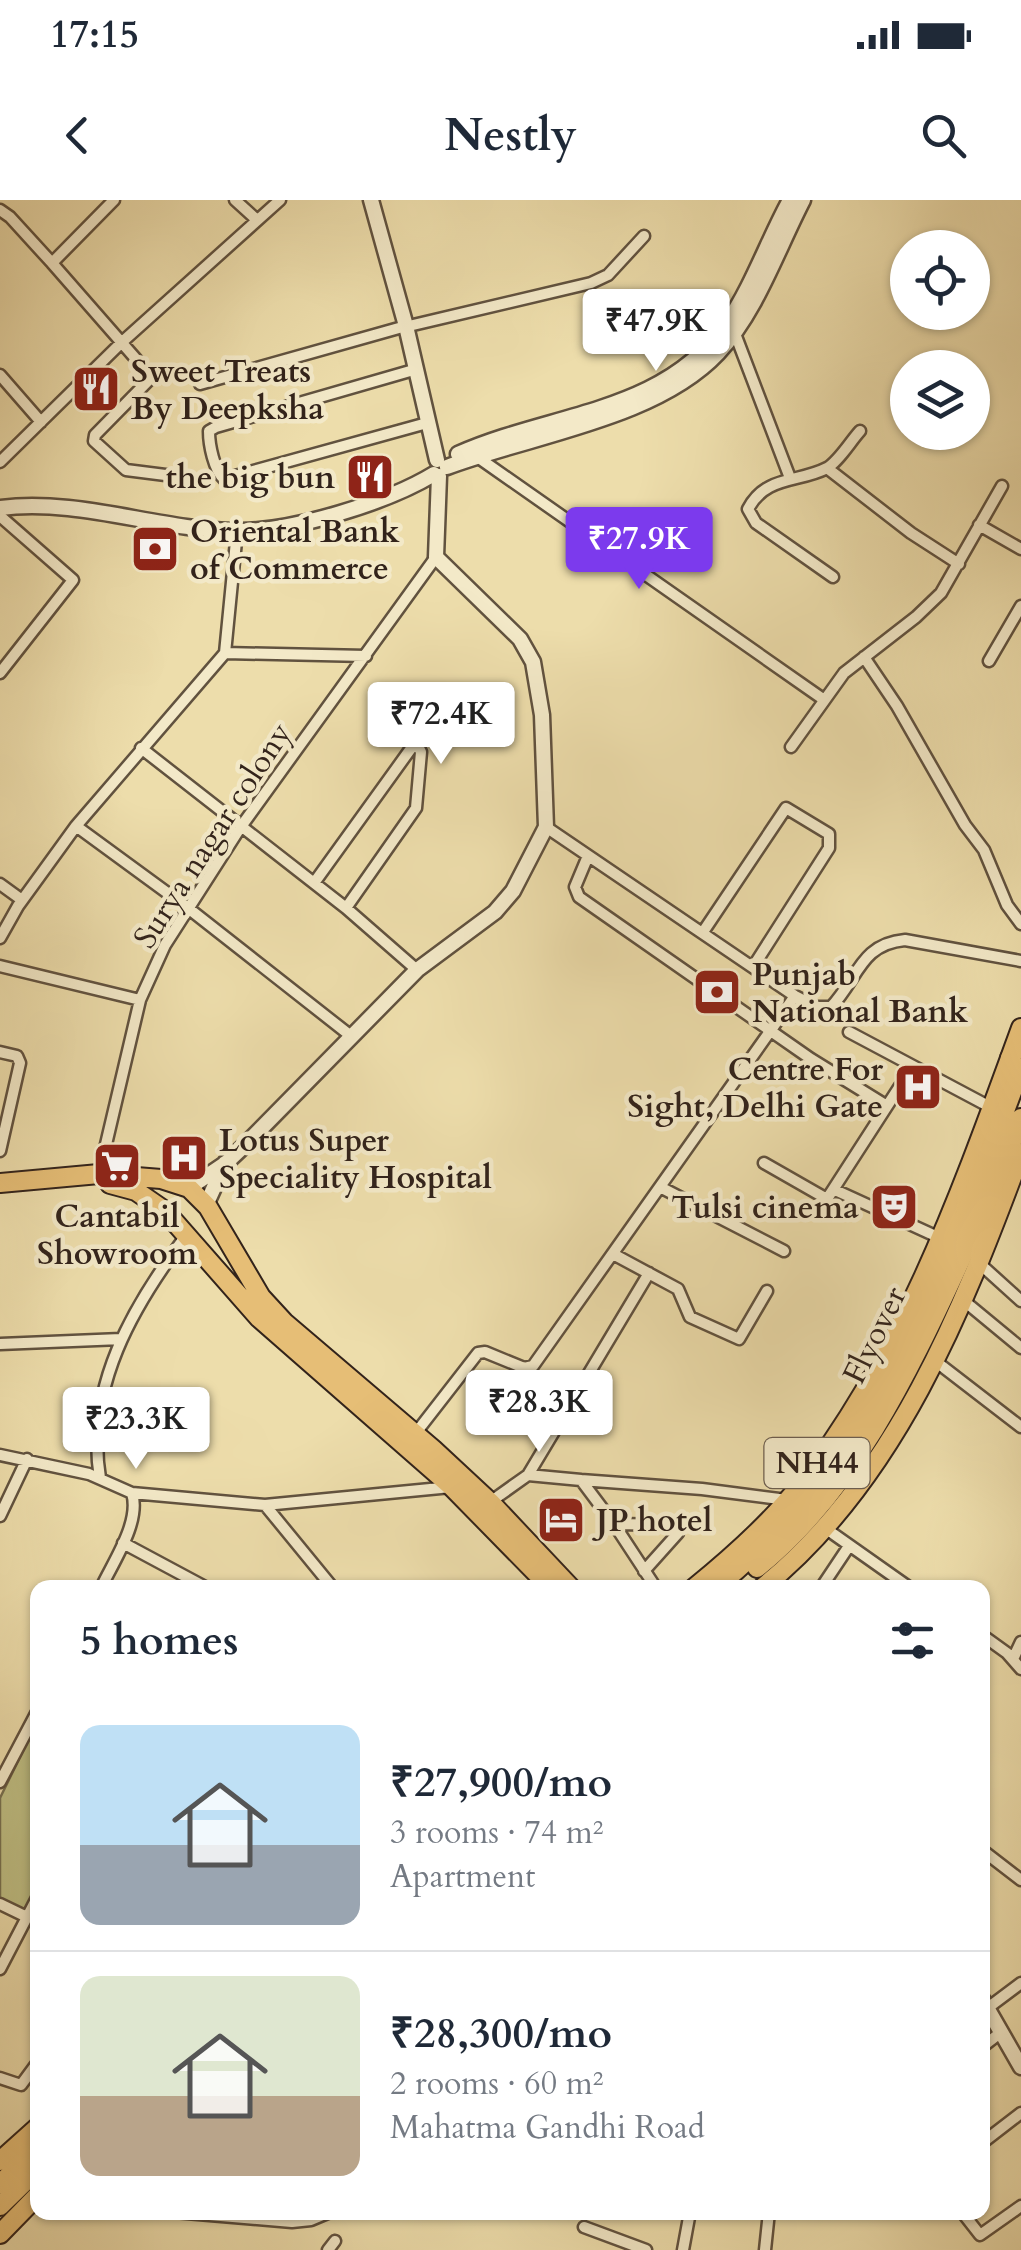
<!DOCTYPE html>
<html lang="en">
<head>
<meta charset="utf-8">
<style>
  body { margin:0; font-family:Cardo,serif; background:#f2f2f3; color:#1f2937; height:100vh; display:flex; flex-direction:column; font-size:38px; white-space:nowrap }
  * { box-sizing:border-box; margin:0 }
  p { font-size:32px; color:#747a83 }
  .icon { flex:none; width:55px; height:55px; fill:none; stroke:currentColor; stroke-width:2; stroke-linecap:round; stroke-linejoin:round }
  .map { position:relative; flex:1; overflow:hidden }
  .details { position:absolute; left:30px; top:1380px; width:960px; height:640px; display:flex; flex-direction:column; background:#fff; border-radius:20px; box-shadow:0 2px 8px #0004 }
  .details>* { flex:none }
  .buttons { position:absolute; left:890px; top:30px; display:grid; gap:20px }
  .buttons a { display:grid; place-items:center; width:100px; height:100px; border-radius:50%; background:#fff; box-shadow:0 2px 8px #0004; font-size:50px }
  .price { position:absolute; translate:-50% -85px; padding:0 22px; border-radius:10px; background:#fff; color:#222; font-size:32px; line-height:65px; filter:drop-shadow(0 2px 5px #0008) }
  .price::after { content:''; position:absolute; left:50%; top:60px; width:30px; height:22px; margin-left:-15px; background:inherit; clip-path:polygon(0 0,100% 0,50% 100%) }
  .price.on { background:#7c3aed; color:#fff }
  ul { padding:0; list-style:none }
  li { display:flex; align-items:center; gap:30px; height:250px; padding:0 50px }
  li+li { border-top:2px solid #e0e1e3 }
  li span { display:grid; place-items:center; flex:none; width:280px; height:200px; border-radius:20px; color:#555 }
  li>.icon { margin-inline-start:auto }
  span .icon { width:120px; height:120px; fill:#fffc; stroke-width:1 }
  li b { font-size:42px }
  h2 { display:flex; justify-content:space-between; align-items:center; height:120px; padding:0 50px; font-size:42px }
  .status { display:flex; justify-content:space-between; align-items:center; height:70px; padding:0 50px; background:#fff; direction:ltr }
  .status svg { height:28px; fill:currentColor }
  header { display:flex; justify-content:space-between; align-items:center; height:130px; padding:0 50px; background:#fff; font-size:45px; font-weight:700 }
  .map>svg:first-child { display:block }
  .green { fill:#bfbf84; stroke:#787150; stroke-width:2.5 }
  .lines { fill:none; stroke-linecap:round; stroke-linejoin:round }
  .minor-casing { stroke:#61523f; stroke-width:15 }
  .tertiary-casing { stroke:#61523f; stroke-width:19 }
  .primary-casing { stroke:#32231b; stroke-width:22 }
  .trunk-casing { stroke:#32231b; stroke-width:22 }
  .minor { stroke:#f3e9c8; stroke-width:10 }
  .tertiary { stroke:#f3e9c8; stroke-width:14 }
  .primary { stroke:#e6be76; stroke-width:18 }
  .trunk { stroke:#e6be76; stroke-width:18 }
  .labels { text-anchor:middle; stroke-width:9; stroke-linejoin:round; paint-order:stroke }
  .shield { fill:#f3e9c8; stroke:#6c5e4f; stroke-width:2.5 }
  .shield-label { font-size:30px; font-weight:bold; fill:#32231b }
  .poi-label { font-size:32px; font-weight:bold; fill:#32231b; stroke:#f3e9c8; text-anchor:start }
  .street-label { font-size:32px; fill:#32231b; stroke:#f3e9c8 }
</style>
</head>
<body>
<div class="status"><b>17:15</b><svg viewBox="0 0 49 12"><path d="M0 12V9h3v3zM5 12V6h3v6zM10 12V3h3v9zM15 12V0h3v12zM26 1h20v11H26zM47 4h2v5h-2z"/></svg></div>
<header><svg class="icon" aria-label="back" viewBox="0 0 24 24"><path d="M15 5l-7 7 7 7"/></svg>Nestly<svg class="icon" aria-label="search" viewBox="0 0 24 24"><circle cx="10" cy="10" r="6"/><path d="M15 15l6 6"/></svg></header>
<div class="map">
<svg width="1021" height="2050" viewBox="0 0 1021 2050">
  <rect width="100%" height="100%" fill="#edddab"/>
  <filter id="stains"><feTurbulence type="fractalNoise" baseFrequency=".002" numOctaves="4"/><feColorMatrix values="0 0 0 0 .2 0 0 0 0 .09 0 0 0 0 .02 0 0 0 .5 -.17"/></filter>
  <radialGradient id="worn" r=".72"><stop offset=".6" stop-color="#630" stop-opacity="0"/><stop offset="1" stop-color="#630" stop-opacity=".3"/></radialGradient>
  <path class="green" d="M 37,1522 L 38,1705 L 33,1715 L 0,1698 L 0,1598 Z"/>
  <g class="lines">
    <g class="minor-casing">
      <path id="minor" d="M 114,0 L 52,63 L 150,175 L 150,179 L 95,235 L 94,241 L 126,270 L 189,278
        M 235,0 L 257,20
        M 0,10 L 10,17 L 52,63
        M 413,125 L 591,83 L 608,75 L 644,36
        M 734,131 L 790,278
        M 417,169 L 216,227 L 209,231 C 209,245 214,270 224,279 L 427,223
        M 0,175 L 41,222
        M 200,184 L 406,126
        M 476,256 L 823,499
        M 0,262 L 121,143 L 280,0
        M 827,268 L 911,333 L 959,364
        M 0,316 L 73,380 L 0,473
        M 979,325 L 1021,349
        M 237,331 L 225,453 L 366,456
        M 833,377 L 756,323 L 748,309 C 766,275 798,283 827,268 C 839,261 850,242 860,231
        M 864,457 L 897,506 L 965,625 L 984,650 L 1007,705 L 1021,724
        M 989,461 L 1021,406
        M 791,547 L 844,473 L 916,417 L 941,393 L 1002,286
        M 141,548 L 346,708 L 417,770
        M 76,626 L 225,453
        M 546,627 L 795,796 L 816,807 L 831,807 C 858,779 860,744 905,740 L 1021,761
        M 588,656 L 575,687 L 579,697 L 811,859 L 887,906
        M 314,683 L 412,547 L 418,546 L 421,552 L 416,608 L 346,708
        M 0,684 L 22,700
        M 703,732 L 786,608 L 829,634 L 829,648 L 753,767
        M 0,738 L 18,706 L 76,626 L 188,708 L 351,836
        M 0,766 L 140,800
        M 849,832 L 992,908
        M 0,852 L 17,856 L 20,863 L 0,951
        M 764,963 L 827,999 L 900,886
        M 99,974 L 140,800 L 165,745 L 240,628 L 436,357
        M 660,987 L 784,1051
        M 835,990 L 940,1038
        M 613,1054 L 678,1089 L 690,1117 L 739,1139 L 767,1091
        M 979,1063 L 1021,1101
        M 963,1100 L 1021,1148
        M 0,1144 L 121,1139
        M 934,1160 L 1021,1227
        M 415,1234 L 478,1153 L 485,1152 L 524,1168 L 533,1166 L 795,796
        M 0,1255 L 89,1274 L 132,1293 C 141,1322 113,1362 101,1388
        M 528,1275 L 649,1073
        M 100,1278 C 85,1188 133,1106 185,1037
        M 581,1280 L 702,1289 L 787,1300
        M 132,1293 L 265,1305 L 451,1287
        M 490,1302 L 528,1275 L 581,1280 L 614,1324
        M 265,1305 L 333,1388
        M 0,1316 L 27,1259
        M 825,1328 L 910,1388
        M 123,1343 L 207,1388
        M 644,1371 L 678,1333 L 676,1325 L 614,1324 L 656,1388
        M 821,1388 L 849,1346
        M 982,1435 L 1007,1453 L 1021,1469
        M 1013,1459 L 1021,1442
        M 0,1582 L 38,1510
        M 982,1650 L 1021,1680
        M 0,1704 L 27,1717
        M 0,1769 L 38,1696
        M 989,1807 L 1021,1783
        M 982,1847 L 1000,1833
        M 0,1878 L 21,1885 L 38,1862
        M 982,1943 L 1021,1913
        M 174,2012 L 292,2022 L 311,2020 L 330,2012
        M 962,2012 L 980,2035 L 1021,2006
        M 584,2027 L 646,2050
        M 328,2050 L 335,2041
        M 683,2050 L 690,2012
        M 765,2050 L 769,2012"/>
    </g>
    <g class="tertiary-casing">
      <path id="tertiary" d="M 371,0 L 406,126 L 437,260
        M 458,254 C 552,212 664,214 727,123 C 753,85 768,40 790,0
        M 447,267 C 532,235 656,219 718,153 C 757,111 777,50 803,0
        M 0,308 C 80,298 157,330 237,331 C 292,332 388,302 434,274
        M 189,988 L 226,963 L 244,946 L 417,770 L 495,712 L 513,691 L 546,627 L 542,515 L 533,462 L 520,439 L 436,357 L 439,276
        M 206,1005 L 225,963
        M 982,1799 L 1021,1867"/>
    </g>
    <g class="primary-casing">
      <path id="primary" d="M 694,1388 C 731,1358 769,1324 799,1287 C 905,1153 963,987 1021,828
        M 762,1388 C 896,1280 963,1109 1021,953
        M 0,1961 L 38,1927
        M 0,2034 L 38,1995"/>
    </g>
    <g class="trunk-casing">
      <path id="trunk" d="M 1010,858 L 1021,844
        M 0,983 L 99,974 L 161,979 L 189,988 L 208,1007 L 261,1097 L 284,1122 L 433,1249 L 490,1302 L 571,1388
        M 110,984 L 136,991 L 165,1011 L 259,1118 L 452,1287 L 551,1388
        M 757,1368 C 852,1292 908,1174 958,1066 C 980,1017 1003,968 1021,918
        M 715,1388 C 878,1259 951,1056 1021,868
        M 0,1984 L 38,1947
        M 0,2006 L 38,1969"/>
    </g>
    <use href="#minor" class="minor"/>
    <use href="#tertiary" class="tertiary"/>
    <use href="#primary" class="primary"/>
    <use href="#trunk" class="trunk"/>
  </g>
  <defs>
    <g id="restaurant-square" transform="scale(2.5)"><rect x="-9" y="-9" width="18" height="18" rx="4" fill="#8f2418" stroke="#f3e9c8"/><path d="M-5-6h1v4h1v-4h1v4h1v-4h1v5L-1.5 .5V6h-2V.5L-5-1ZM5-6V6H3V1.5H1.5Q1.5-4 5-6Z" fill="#fff"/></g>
    <g id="bank-square" transform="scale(2.5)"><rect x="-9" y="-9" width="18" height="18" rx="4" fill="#8f2418" stroke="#f3e9c8"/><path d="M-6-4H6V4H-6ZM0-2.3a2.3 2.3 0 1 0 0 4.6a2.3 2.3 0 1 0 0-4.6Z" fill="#fff"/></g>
    <g id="hospital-square" transform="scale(2.5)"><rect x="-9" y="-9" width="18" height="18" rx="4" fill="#8f2418" stroke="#f3e9c8"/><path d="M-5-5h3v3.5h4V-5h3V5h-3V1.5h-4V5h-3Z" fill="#fff"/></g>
    <g id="supermarket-square" transform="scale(2.5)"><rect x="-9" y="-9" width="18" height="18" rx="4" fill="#8f2418" stroke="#f3e9c8"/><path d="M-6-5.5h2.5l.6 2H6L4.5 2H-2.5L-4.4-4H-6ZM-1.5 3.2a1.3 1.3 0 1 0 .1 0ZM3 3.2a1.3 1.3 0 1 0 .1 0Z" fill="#fff"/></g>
    <g id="theatre-square" transform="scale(2.5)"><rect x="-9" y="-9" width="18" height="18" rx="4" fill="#8f2418" stroke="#f3e9c8"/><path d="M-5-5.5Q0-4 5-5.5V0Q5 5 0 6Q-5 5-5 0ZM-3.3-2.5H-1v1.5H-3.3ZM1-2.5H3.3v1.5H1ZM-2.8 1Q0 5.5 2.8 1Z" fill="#fff"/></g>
    <g id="hotel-square" transform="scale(2.5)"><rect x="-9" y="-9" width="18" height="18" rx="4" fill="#8f2418" stroke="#f3e9c8"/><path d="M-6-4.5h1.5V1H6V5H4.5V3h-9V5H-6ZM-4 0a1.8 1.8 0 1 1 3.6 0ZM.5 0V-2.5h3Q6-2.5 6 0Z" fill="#fff"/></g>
  </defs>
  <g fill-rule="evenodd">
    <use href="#restaurant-square" x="96" y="189"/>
    <use href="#restaurant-square" x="370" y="277"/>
    <use href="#bank-square" x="155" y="349"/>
    <use href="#bank-square" x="717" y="792"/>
    <use href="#hospital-square" x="918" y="887"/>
    <use href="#hospital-square" x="184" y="958"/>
    <use href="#supermarket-square" x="117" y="966"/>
    <use href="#theatre-square" x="894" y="1007"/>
    <use href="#hotel-square" x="561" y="1320"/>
  </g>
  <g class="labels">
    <rect class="shield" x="764.5" y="1238" width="105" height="50" rx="8"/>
    <g class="shield-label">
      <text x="817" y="1273">NH44</text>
    </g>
    <g class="poi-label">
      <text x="131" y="182">Sweet Treats<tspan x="131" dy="37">By Deepksha</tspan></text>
      <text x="335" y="288" text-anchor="end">the big bun</text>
      <text x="190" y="342">Oriental Bank<tspan x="190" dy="37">of Commerce</tspan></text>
      <text x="752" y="785">Punjab<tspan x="752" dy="37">National Bank</tspan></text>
      <text x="883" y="880" text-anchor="end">Centre For<tspan x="883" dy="37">Sight, Delhi Gate</tspan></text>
      <text x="219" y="951">Lotus Super<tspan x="219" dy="37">Speciality Hospital</tspan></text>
      <text x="859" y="1018" text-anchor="end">Tulsi cinema</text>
      <text x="117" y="1027" text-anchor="middle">Cantabil<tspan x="117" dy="37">Showroom</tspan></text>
      <text x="596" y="1331">JP hotel</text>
    </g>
    <g class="street-label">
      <text transform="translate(212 635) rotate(-57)" y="11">Surya nagar colony</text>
      <text transform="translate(874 1135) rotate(-64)" y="11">Flyover</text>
    </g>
  </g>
  <rect width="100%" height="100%" filter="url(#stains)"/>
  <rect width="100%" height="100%" fill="url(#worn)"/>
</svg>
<div class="buttons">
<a><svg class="icon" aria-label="locate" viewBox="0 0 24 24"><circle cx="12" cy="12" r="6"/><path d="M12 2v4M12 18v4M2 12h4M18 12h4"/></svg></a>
<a><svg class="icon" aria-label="layers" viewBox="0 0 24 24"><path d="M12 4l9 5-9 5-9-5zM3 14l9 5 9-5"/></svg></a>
</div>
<b class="price" style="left:656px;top:174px">₹47.9K</b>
<b class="price on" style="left:639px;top:392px">₹27.9K</b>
<b class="price" style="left:441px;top:567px">₹72.4K</b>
<b class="price" style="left:539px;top:1255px">₹28.3K</b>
<b class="price" style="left:136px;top:1272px">₹23.3K</b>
<section class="details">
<h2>5 homes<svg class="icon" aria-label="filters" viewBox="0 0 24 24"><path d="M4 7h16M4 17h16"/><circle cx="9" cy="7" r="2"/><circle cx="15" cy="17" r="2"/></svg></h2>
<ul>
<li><span style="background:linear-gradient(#bfe0f5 60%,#9aa5b1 0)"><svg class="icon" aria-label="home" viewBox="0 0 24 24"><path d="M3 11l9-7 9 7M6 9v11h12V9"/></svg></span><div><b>₹27,900/mo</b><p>3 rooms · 74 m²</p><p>Apartment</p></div></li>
<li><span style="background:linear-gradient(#dfe7d0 60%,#b9a48a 0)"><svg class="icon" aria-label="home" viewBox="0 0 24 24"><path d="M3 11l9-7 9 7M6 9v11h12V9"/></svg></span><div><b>₹28,300/mo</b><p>2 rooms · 60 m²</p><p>Mahatma Gandhi Road</p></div></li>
</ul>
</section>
</div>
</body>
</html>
